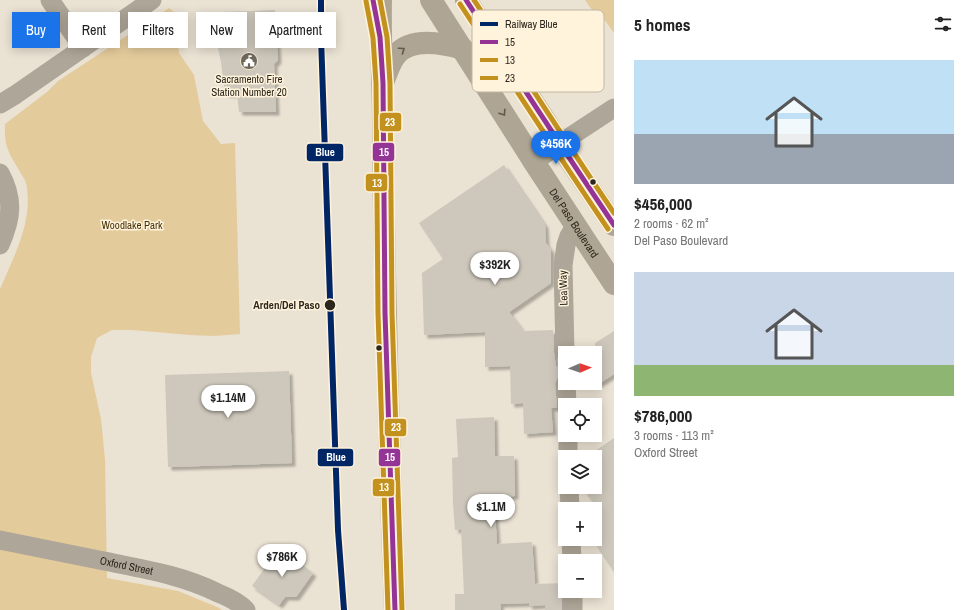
<!DOCTYPE html>
<html lang="en">
<head>
<meta charset="utf-8">
<style>
  body { margin:0; font-family:"Archivo Narrow",sans-serif; background:#f2f2f2; color:#222; height:100vh; display:flex; flex-direction:column; font-size:15px; white-space:nowrap }
  * { box-sizing:border-box; margin:0 }
  p { font-size:13px; color:#767676 }
  .icon { flex:none; width:22px; height:22px; fill:none; stroke:currentColor; stroke-width:2; stroke-linecap:round; stroke-linejoin:round }
  .map { position:relative; flex:1; overflow:hidden }
  .side { display:flex; flex-direction:column; background:#fff; width:360px }
  .side>* { flex:none }
  .guide { position:absolute; left:12px; top:12px; width:380px; height:36px; display:flex; gap:8px }
  .needle { width:26px; rotate:88deg }
  .buttons { position:absolute; left:558px; top:346px; display:grid; gap:8px }
  .buttons a { display:grid; place-items:center; width:44px; height:44px; border-radius:0px; background:#fff; box-shadow:0 2px 10px #0003; font-size:20px }
  .price { position:absolute; translate:-50% -34px; padding:0 9px; border-radius:14px; background:#fff; color:#222; font-size:13px; line-height:26px; filter:drop-shadow(0 1px 2px #0008) }
  .price::after { content:''; position:absolute; left:50%; top:24px; width:12px; height:9px; margin-left:-6px; background:inherit; clip-path:polygon(0 0,100% 0,50% 100%) }
  .price.active { background:#1a73e8; color:#fff }
  ul { padding:0; list-style:none }
  li { display:grid; align-content:center; gap:8px; height:212px; padding:0 20px }
  li span { display:grid; place-items:center; height:124px; border-radius:0px; color:#555 }
  li>.icon { margin-inline-start:auto }
  span .icon { width:72px; height:72px; fill:#fffc; stroke-width:1 }
  li b { font-size:17px }
  h2 { display:flex; justify-content:space-between; align-items:center; height:48px; padding:0 20px; font-size:17px }
  .pill { padding:0 14px; border-radius:0px; background:#fff; box-shadow:0 2px 10px #0003; font-size:14px; line-height:36px }
  .pill.active { background:#1a73e8; color:#fff }
  main { display:flex; flex:1; min-height:0 }
  .map>svg:first-child { display:block }
  .green { fill:#e4cb9c }
  .building { fill:#cec8bc; filter:url(#shadow) }
  .lines { fill:none; stroke-linecap:round; stroke-linejoin:round }
  .street { stroke:#aea698; stroke-width:19 }
  .secondary { stroke:#aea594; stroke-width:22 }
  .primary { stroke:#aea692; stroke-width:22 }
  .bus-1-casing { stroke:#fff3dc; stroke-width:8 }
  .bus-2-casing { stroke:#fff3dc; stroke-width:8 }
  .bus-3-casing { stroke:#fff3dc; stroke-width:8 }
  .bus-1 { stroke:#953497; stroke-width:5 }
  .bus-2 { stroke:#c3911e; stroke-width:5 }
  .bus-3 { stroke:#c3911e; stroke-width:5 }
  .rail-1-casing { stroke:#fff3dc; stroke-width:9 }
  .rail-1 { stroke:#002666; stroke-width:6 }
  .oneway { stroke:#60594c }
  .bus-dot { fill:#2c271c; stroke:#fff3dc; stroke-width:1.5 }
  .labels { text-anchor:middle; stroke-width:3; stroke-linejoin:round; paint-order:stroke }
  .poi-label { font-size:11px; fill:#2c271c; stroke:#fff3dc }
  .street-label { font-size:11px; fill:#2c271c; stroke:#fff3dc }
  .park-label { font-size:11px; fill:#473307; stroke:#fff3dc }
  .stop-label { font-size:11px; font-weight:bold; fill:#2c271c; stroke:#fff3dc; text-anchor:end }
  .key { fill:#fff3dc; stroke:#c0b6a2; stroke-width:1 }
  .key-label { font-size:11px; fill:#2c271c }
  .line-badge { stroke:#fff3dc; stroke-width:1.5 }
  .badge-label { font-size:11px; text-anchor:middle; font-weight:bold; fill:#fff }
</style>
</head>
<body>
<main>
<div class="map">
<svg width="614" height="610" viewBox="0 0 614 610">
  <defs>
    <filter id="shadow"><feDropShadow dx="3.5" dy="3.5" stdDeviation="1" flood-color="#0004"/></filter>
  </defs>
  <rect width="100%" height="100%" fill="#eae2d3"/>
  <path class="green" d="M 585,0 L 614,0 L 614,33 L 603,18 L 599,20 Z
    M 169,8 L 174,12 L 179,53 L 194,75 L 203,121 L 221,144 L 235,143 L 240,334 L 214,336 L 190,335 L 132,330 L 112,330 L 97,338 L 91,357 L 91,373 L 101,419 L 105,459 L 107,578 L 178,591 L 217,607 L 222,610 L 0,610 L 0,289 C 14,256 34,220 26,183 C 25,179 21,174 19,170 C 8,152 4,146 5,124 L 47,92 L 58,81 Z"/>
  <path class="building" d="M 275,10 L 278,60 L 274,64 L 276,112 L 239,112 L 237,94 L 225,94 L 221,62 L 217,44 L 221,12 Z
    M 504,165 L 545,225 L 546,243 L 551,250 L 551,283 L 509,312 L 523,331 L 553,330 L 554,353 L 556,367 L 557,366 L 558,376 L 555,384 L 557,408 L 551,408 L 553,432 L 524,434 L 523,403 L 511,404 L 510,366 L 485,367 L 485,332 L 424,335 L 422,273 L 443,259 L 419,223 Z
    M 614,331 L 614,374 L 595,386 L 595,343 Z
    M 289,371 L 292,463 L 168,467 L 165,375 Z
    M 494,417 L 495,456 L 514,456 L 515,496 L 494,497 L 497,544 L 532,542 L 535,584 L 565,583 L 562,591 L 562,610 L 545,610 L 545,605 L 529,606 L 529,603 L 500,604 L 501,610 L 455,610 L 455,594 L 464,594 L 461,529 L 455,530 L 453,504 L 452,458 L 458,457 L 456,419 Z
    M 614,438 L 614,572 L 595,544 L 595,506 L 582,487 L 595,487 L 595,451 Z
    M 279,548 L 313,573 L 296,597 L 285,597 L 279,605 L 252,586 Z"/>
  <g class="lines">
    <g class="street">
      <path d="M 50,0 L 83,48"/>
      <path d="M 0,104 L 15,95 L 152,0"/>
      <path d="M 534,162 L 559,144 L 614,108"/>
      <path d="M 0,173 C 14,199 12,218 0,245"/>
      <path d="M 565,353 L 563,265 L 566,245 L 569,236 L 576,225"/>
      <path d="M 566,383 L 567,405"/>
      <path d="M 568,435 L 568,457"/>
      <path d="M 569,487 L 570,509"/>
      <path d="M 571,539 L 572,561"/>
      <path id="s1" d="M 0,540 C 35,547 70,554 104,561 C 143,569 182,575 218,593 C 228,597 239,602 246,610"/>
      <path d="M 573,591 L 573,610"/>
    </g>
    <g class="secondary">
      <path id="s2" d="M 431,0 L 534,162 L 614,284"/>
      <path d="M 466,0 L 546,122 L 559,144 L 614,225"/>
      <path d="M 383,83 C 386,75 390,62 396,55 C 411,37 443,43 463,49"/>
    </g>
    <path class="primary" d="M 381,0 C 380,41 383,82 383,123 C 384,285 389,448 395,610"/>
    <g class="bus-1-casing">
      <path id="bus-1" d="M 373,0 L 380,37 L 383,83 L 385,313 L 395,610
        M 466,0 C 515,75 564,151 614,225"/>
    </g>
    <g class="bus-2-casing">
      <path id="bus-2" d="M 366,1 L 373,38 L 376,83 L 378,313 L 388,610
        M 460,4 C 509,79 558,155 608,229"/>
    </g>
    <g class="bus-3-casing">
      <path id="bus-3" d="M 380,0 L 387,37 L 390,83 L 392,313 L 402,610
        M 474,0 C 521,71 566,142 614,213"/>
    </g>
    <use href="#bus-1" class="bus-1"/>
    <use href="#bus-2" class="bus-2"/>
    <use href="#bus-3" class="bus-3"/>
    <g class="rail-1-casing">
      <path id="rail-1" d="M 321,0 L 321,37 L 338,530 L 344,610"/>
    </g>
    <use href="#rail-1" class="rail-1"/>
  </g>
  <defs><path id="oneway-chevron" d="M-2-3.5L2.5 0L-2 3.5" fill="none" stroke-width="1.6" stroke-linecap="round" stroke-linejoin="round"/></defs>
  <g class="oneway">
    <use href="#oneway-chevron" transform="translate(402 50) rotate(-35)"/>
    <use href="#oneway-chevron" transform="translate(503 113) rotate(57)"/>
  </g>
  <defs>
    <g id="civic-disc" transform="scale(0.9)"><circle r="9.5" fill="#6e685c" stroke="#fff3dc"/><path d="M-.6-6.5H3V-4.5H.6V-3L4-1V1h2V6H-6V1h2V-1L-.6-3ZM-1.2 2.5V6h2.4V2.5Z" fill="#fff"/></g>
  </defs>
  <g fill-rule="evenodd">
    <use href="#civic-disc" x="249" y="61"/>
  </g>
  <g class="bus-dot">
    <circle cx="593" cy="182" r="3.5"/>
    <circle cx="330" cy="305" r="6"/>
    <circle cx="379" cy="348" r="3.5"/>
  </g>
  <g class="labels">
    <g class="poi-label">
      <text x="249" y="83">Sacramento Fire<tspan x="249" dy="13">Station Number 20</tspan></text>
    </g>
    <g class="street-label">
      <text dy="4" stroke="none"><textPath href="#s2" startOffset="265">Del Paso Boulevard</textPath></text>
      <text transform="translate(563 288) rotate(-92)" y="4">Lea Way</text>
      <text dy="4" stroke="none"><textPath href="#s1" startOffset="129">Oxford Street</textPath></text>
    </g>
    <g class="park-label">
      <text x="132" y="229">Woodlake Park</text>
    </g>
    <g class="stop-label">
      <text x="320" y="309">Arden/Del Paso</text>
    </g>
  </g>
  <rect x="472" y="10" width="132" height="82" rx="6" class="key"/>
  <rect x="480" y="22" width="18" height="4" fill="#002666"/>
  <rect x="480" y="40" width="18" height="4" fill="#953497"/>
  <rect x="480" y="58" width="18" height="4" fill="#c3911e"/>
  <rect x="480" y="76" width="18" height="4" fill="#c3911e"/>
  <g class="key-label">
    <text x="505" y="28">Railway Blue</text>
    <text x="505" y="46">15</text>
    <text x="505" y="64">13</text>
    <text x="505" y="82">23</text>
  </g>
  <g class="line-badge">
    <rect x="379" y="112" width="23" height="20" rx="4" fill="#c3911e"/>
    <rect x="372" y="142" width="23" height="20" rx="4" fill="#953497"/>
    <rect x="306" y="143" width="38" height="19" rx="4" fill="#002666"/>
    <rect x="365" y="173" width="23" height="19" rx="4" fill="#c3911e"/>
    <rect x="384" y="418" width="23" height="19" rx="4" fill="#c3911e"/>
    <rect x="378" y="448" width="23" height="19" rx="4" fill="#953497"/>
    <rect x="317" y="448" width="37" height="19" rx="4" fill="#002666"/>
    <rect x="372" y="478" width="23" height="19" rx="4" fill="#c3911e"/>
  </g>
  <g class="badge-label">
    <text x="390" y="126">23</text>
    <text x="384" y="156">15</text>
    <text x="325" y="156">Blue</text>
    <text x="377" y="187">13</text>
    <text x="396" y="431">23</text>
    <text x="390" y="461">15</text>
    <text x="336" y="461">Blue</text>
    <text x="384" y="491">13</text>
  </g>
</svg>
<div class="buttons">
<a><svg class="needle" viewBox="-14 -14 28 28"><path d="M0-13l5 13h-10z" fill="#e53935"/><path d="M0 13l5-13h-10z" fill="#767676"/></svg></a>
<a><svg class="icon" aria-label="locate" viewBox="0 0 24 24"><circle cx="12" cy="12" r="6"/><path d="M12 2v4M12 18v4M2 12h4M18 12h4"/></svg></a>
<a><svg class="icon" aria-label="layers" viewBox="0 0 24 24"><path d="M12 4l9 5-9 5-9-5zM3 14l9 5 9-5"/></svg></a>
<a>+</a>
<a>−</a>
</div>
<b class="price active" style="left:556px;top:165px">$456K</b>
<b class="price" style="left:495px;top:286px">$392K</b>
<b class="price" style="left:228px;top:419px">$1.14M</b>
<b class="price" style="left:491px;top:528px">$1.1M</b>
<b class="price" style="left:282px;top:578px">$786K</b>
<div class="guide">
<a class="pill active">Buy</a>
<a class="pill">Rent</a>
<a class="pill">Filters</a>
<a class="pill">New</a>
<a class="pill">Apartment</a>
</div>
</div>
<section class="side">
<h2>5 homes<svg class="icon" aria-label="filters" viewBox="0 0 24 24"><path d="M4 7h16M4 17h16"/><circle cx="9" cy="7" r="2"/><circle cx="15" cy="17" r="2"/></svg></h2>
<ul>
<li><span style="background:linear-gradient(#bfe0f5 60%,#9aa5b1 0)"><svg class="icon" aria-label="home" viewBox="0 0 24 24"><path d="M3 11l9-7 9 7M6 9v11h12V9"/></svg></span><div><b>$456,000</b><p>2 rooms · 62 m²</p><p>Del Paso Boulevard</p></div></li>
<li><span style="background:linear-gradient(#c9d6e8 75%,#8fb573 0)"><svg class="icon" aria-label="home" viewBox="0 0 24 24"><path d="M3 11l9-7 9 7M6 9v11h12V9"/></svg></span><div><b>$786,000</b><p>3 rooms · 113 m²</p><p>Oxford Street</p></div></li>
</ul>
</section>
</main>
</body>
</html>
